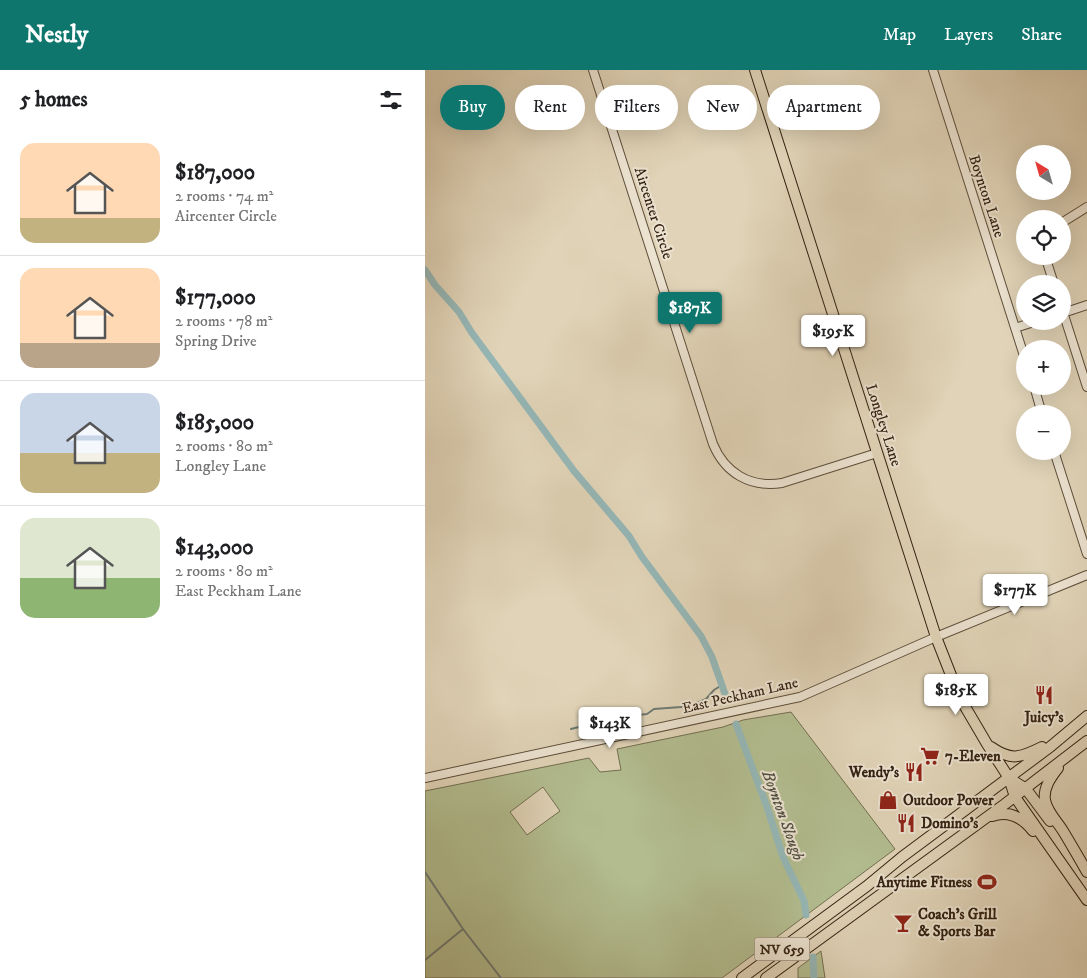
<!DOCTYPE html>
<html lang="en">
<head>
<meta charset="utf-8">
<style>
  body { margin:0; font-family:"IM FELL DW Pica",serif; background:#f6f6f6; color:#202124; height:100vh; display:flex; flex-direction:column; font-size:19px; white-space:nowrap }
  * { box-sizing:border-box; margin:0 }
  p { font-size:16px; color:#757577 }
  .icon { flex:none; width:28px; height:28px; fill:none; stroke:currentColor; stroke-width:2; stroke-linecap:round; stroke-linejoin:round }
  .map { position:relative; flex:1; overflow:hidden }
  .drawer { display:flex; flex-direction:column; background:#fff; width:425px }
  .drawer>* { flex:none }
  .hud { position:absolute; left:15px; top:15px; width:475px; height:45px; display:flex; gap:10px }
  .needle { width:32px; rotate:323deg }
  .tools { position:absolute; left:591px; top:75px; display:grid; gap:10px }
  .tools a { display:grid; place-items:center; width:55px; height:55px; border-radius:50%; background:#fff; box-shadow:0 5px 20px #0002; font-size:25px }
  .price { position:absolute; translate:-50% -42px; padding:0 11px; border-radius:5px; background:#fff; color:#222; font-size:16px; line-height:32px; filter:drop-shadow(0 1px 2px #0008) }
  .price::after { content:''; position:absolute; left:50%; top:30px; width:15px; height:11px; margin-left:-8px; background:inherit; clip-path:polygon(0 0,100% 0,50% 100%) }
  .price.active { background:#0f766e; color:#fff }
  ul { padding:0; list-style:none }
  li { display:flex; align-items:center; gap:15px; height:125px; padding:0 20px }
  li+li { border-top:1px solid #e0e0e0 }
  li span { display:grid; place-items:center; flex:none; width:140px; height:100px; border-radius:15px; color:#555 }
  li>.icon { margin-inline-start:auto }
  span .icon { width:60px; height:60px; fill:#fffc; stroke-width:1 }
  li b { font-size:21px }
  h2 { display:flex; justify-content:space-between; align-items:center; height:60px; padding:0 20px; font-size:21px }
  .chip { padding:0 18px; border-radius:22px; background:#fff; box-shadow:0 5px 20px #0002; font-size:18px; line-height:45px }
  .chip.active { background:#0f766e; color:#fff }
  header { display:flex; align-items:center; gap:30px; box-sizing:border-box; height:70px; padding:0 25px; background:#0f766e; color:#fff }
  header strong { font-size:24px }
  nav { display:flex; gap:28px; margin-inline-start:auto; font-size:18px }
  main { display:flex; flex:1; min-height:0 }
  .map>svg:first-child { display:block }
  .green { fill:#b2bc8f; stroke:#726e50; fill-rule:evenodd }
  .lines { fill:none; stroke-linecap:round; stroke-linejoin:round }
  .stream { stroke:#6e7a73; stroke-width:2 }
  .canal { stroke:#95b6b5; stroke-width:7 }
  .minor-casing { stroke:#5e4e3a; stroke-width:10 }
  .major-casing { stroke:#332111; stroke-width:12 }
  .minor { stroke:#ebe2d0; stroke-width:8 }
  .major { stroke:#e0d3b7; stroke-width:10 }
  .labels { text-anchor:middle; stroke-width:4; stroke-linejoin:round; paint-order:stroke }
  .shield { fill:#ebe2d0; stroke:#6a5b4a; stroke-width:1 }
  .shield-label { font-size:14px; font-weight:bold; fill:#332111 }
  .street-label { font-size:15px; fill:#332111; stroke:#ebe2d0 }
  .poi-label { font-size:15px; font-weight:bold; fill:#332111; stroke:#ebe2d0; text-anchor:start }
  .water-label { font-size:16px; font-style:italic; fill:#504e42; stroke:#ebe2d0 }
</style>
</head>
<body>
<header>
<strong>Nestly</strong>
<nav><a>Map</a><a>Layers</a><a>Share</a></nav>
</header>
<main>
<section class="drawer">
<h2>5 homes<svg class="icon" aria-label="filters" viewBox="0 0 24 24"><path d="M4 7h16M4 17h16"/><circle cx="9" cy="7" r="2"/><circle cx="15" cy="17" r="2"/></svg></h2>
<ul>
<li><span style="background:linear-gradient(#ffd9b3 75%,#c2b280 0)"><svg class="icon" aria-label="home" viewBox="0 0 24 24"><path d="M3 11l9-7 9 7M6 9v11h12V9"/></svg></span><div><b>$187,000</b><p>2 rooms · 74 m²</p><p>Aircenter Circle</p></div></li>
<li><span style="background:linear-gradient(#ffd9b3 75%,#b9a48a 0)"><svg class="icon" aria-label="home" viewBox="0 0 24 24"><path d="M3 11l9-7 9 7M6 9v11h12V9"/></svg></span><div><b>$177,000</b><p>2 rooms · 78 m²</p><p>Spring Drive</p></div></li>
<li><span style="background:linear-gradient(#c9d6e8 60%,#c2b280 0)"><svg class="icon" aria-label="home" viewBox="0 0 24 24"><path d="M3 11l9-7 9 7M6 9v11h12V9"/></svg></span><div><b>$185,000</b><p>2 rooms · 80 m²</p><p>Longley Lane</p></div></li>
<li><span style="background:linear-gradient(#dfe7d0 60%,#8fb573 0)"><svg class="icon" aria-label="home" viewBox="0 0 24 24"><path d="M3 11l9-7 9 7M6 9v11h12V9"/></svg></span><div><b>$143,000</b><p>2 rooms · 80 m²</p><p>East Peckham Lane</p></div></li>
</ul>
</section>
<div class="map">
<svg width="662" height="908" viewBox="0 0 662 908">
  <rect width="100%" height="100%" fill="#e0d3b7"/>
  <filter id="stains"><feTurbulence type="fractalNoise" baseFrequency=".004" numOctaves="4"/><feColorMatrix values="0 0 0 0 .2 0 0 0 0 .09 0 0 0 0 .02 0 0 0 .5 -.17"/></filter>
  <radialGradient id="worn" r=".72"><stop offset=".6" stop-color="#630" stop-opacity="0"/><stop offset="1" stop-color="#630" stop-opacity=".3"/></radialGradient>
  <path class="green" d="M 366,642 L 470,779 L 297,908 L 0,908 L 0,721 L 164,688 L 175,702 L 196,700 L 192,679 L 298,657 L 318,650 ZM 118,717 L 135,741 L 102,765 L 85,742 Z
    M 396,881 L 400,908 L 373,908 L 373,898 Z"/>
  <g class="lines">
    <path class="stream" d="M 146,659 L 169,653 L 179,654 L 196,647 L 222,644 L 229,639 L 256,637 L 267,635 L 281,629 L 289,620 L 297,615
      M 0,802 L 38,859 L 76,908
      M 0,890 L 38,859"/>
    <path class="canal" d="M 0,200 L 10,215 L 34,242 L 47,263 L 149,401 L 204,466 L 217,487 L 276,566 L 287,587 L 300,624
      M 311,654 L 342,737 L 358,787 L 379,831 L 381,845
      M 388,887 L 389,908"/>
    <g class="minor-casing">
      <path id="minor" d="M 168,0 L 288,374 C 300,403 325,418 357,413 L 452,383
        M 508,0 L 600,289
        M 638,152 L 662,137
        M 620,186 L 629,214
        M 638,242 L 662,317
        M 638,243 L 662,235
        M 590,258 L 612,251
        M 609,316 L 617,344
        M 629,381 L 662,484
        M 0,708 L 375,627 L 511,567 L 662,505"/>
    </g>
    <g class="major-casing">
      <path id="major" d="M 330,0 L 511,567 L 535,628 L 562,674 L 584,708 L 590,727 L 662,830
        M 566,677 C 586,691 595,688 617,677
        M 633,698 C 626,707 618,718 620,730 C 622,742 632,751 638,761 C 646,774 654,788 662,802
        M 584,708 L 601,719 L 625,751
        M 567,746 C 584,740 597,747 608,761
        M 317,908 L 442,816 L 477,787 L 625,677 L 662,646
        M 341,908 L 580,734 L 662,671"/>
    </g>
    <use href="#minor" class="minor"/>
    <use href="#major" class="major"/>
  </g>
  <defs>
    <g id="restaurant-bare" transform="scale(1.5)"><path d="M-5-6h1v4h1v-4h1v4h1v-4h1v5L-1.5 .5V6h-2V.5L-5-1ZM5-6V6H3V1.5H1.5Q1.5-4 5-6Z" fill="#8f2418" stroke="#ebe2d0" stroke-width="2.5" paint-order="stroke"/></g>
    <g id="supermarket-bare" transform="scale(1.5)"><path d="M-6-5.5h2.5l.6 2H6L4.5 2H-2.5L-4.4-4H-6ZM-1.5 3.2a1.3 1.3 0 1 0 .1 0ZM3 3.2a1.3 1.3 0 1 0 .1 0Z" fill="#8f2418" stroke="#ebe2d0" stroke-width="2.5" paint-order="stroke"/></g>
    <g id="shop-bare" transform="scale(1.5)"><path d="M-5-2.5h2.3a2.7 3.5 0 0 1 5.4 0H5L5.5 6h-11ZM-1.5-2.5h3a1.5 2.3 0 0 0-3 0Z" fill="#8f2418" stroke="#ebe2d0" stroke-width="2.5" paint-order="stroke"/></g>
    <g id="stadium-bare" transform="scale(1.5)"><path d="M0-5a6.5 5 0 1 0 0 10a6.5 5 0 1 0 0-10ZM-3.5-1.8h7v3.6h-7Z" fill="#8f2418" stroke="#ebe2d0" stroke-width="2.5" paint-order="stroke"/></g>
    <g id="bar-bare" transform="scale(1.5)"><path d="M-6-5H6L.8 .8V4.5H3.5V6h-7V4.5H-.8V.8Z" fill="#8f2418" stroke="#ebe2d0" stroke-width="2.5" paint-order="stroke"/></g>
  </defs>
  <g fill-rule="evenodd">
    <use href="#restaurant-bare" x="619" y="625"/>
    <use href="#supermarket-bare" x="505" y="686"/>
    <use href="#restaurant-bare" x="489" y="702"/>
    <use href="#shop-bare" x="463" y="730"/>
    <use href="#restaurant-bare" x="481" y="753"/>
    <use href="#stadium-bare" x="562" y="812"/>
    <use href="#bar-bare" x="478" y="853"/>
  </g>
  <g class="labels">
    <rect class="shield" x="329.5" y="867.5" width="55" height="23" rx="4"/>
    <g class="shield-label">
      <text x="357" y="884">NV 659</text>
    </g>
    <g class="street-label">
      <text transform="translate(562 126) rotate(72)" y="5">Boynton Lane</text>
      <text transform="translate(229 143) rotate(72)" y="5">Aircenter Circle</text>
      <text transform="translate(459 355) rotate(72)" y="5">Longley Lane</text>
      <text transform="translate(315 625) rotate(-13)" y="5">East Peckham Lane</text>
    </g>
    <g class="poi-label">
      <text x="619" y="652" text-anchor="middle">Juicy's</text>
      <text x="520" y="691">7-Eleven</text>
      <text x="474" y="707" text-anchor="end">Wendy's</text>
      <text x="478" y="735">Outdoor Power</text>
      <text x="496" y="758">Domino's</text>
      <text x="547" y="817" text-anchor="end">Anytime Fitness</text>
      <text x="493" y="849">Coach's Grill<tspan x="493" dy="17">&amp; Sports Bar</tspan></text>
    </g>
    <g class="water-label">
      <text transform="translate(359 745) rotate(70)" y="6">Boynton Slough</text>
    </g>
  </g>
  <rect width="100%" height="100%" filter="url(#stains)"/>
  <rect width="100%" height="100%" fill="url(#worn)"/>
</svg>
<div class="tools">
<a><svg class="needle" viewBox="-14 -14 28 28"><path d="M0-13l5 13h-10z" fill="#e53935"/><path d="M0 13l5-13h-10z" fill="#757577"/></svg></a>
<a><svg class="icon" aria-label="locate" viewBox="0 0 24 24"><circle cx="12" cy="12" r="6"/><path d="M12 2v4M12 18v4M2 12h4M18 12h4"/></svg></a>
<a><svg class="icon" aria-label="layers" viewBox="0 0 24 24"><path d="M12 4l9 5-9 5-9-5zM3 14l9 5 9-5"/></svg></a>
<a>+</a>
<a>−</a>
</div>
<b class="price active" style="left:265px;top:264px">$187K</b>
<b class="price" style="left:408px;top:287px">$195K</b>
<b class="price" style="left:590px;top:546px">$177K</b>
<b class="price" style="left:531px;top:646px">$185K</b>
<b class="price" style="left:185px;top:679px">$143K</b>
<div class="hud">
<a class="chip active">Buy</a>
<a class="chip">Rent</a>
<a class="chip">Filters</a>
<a class="chip">New</a>
<a class="chip">Apartment</a>
</div>
</div>
</main>
</body>
</html>
